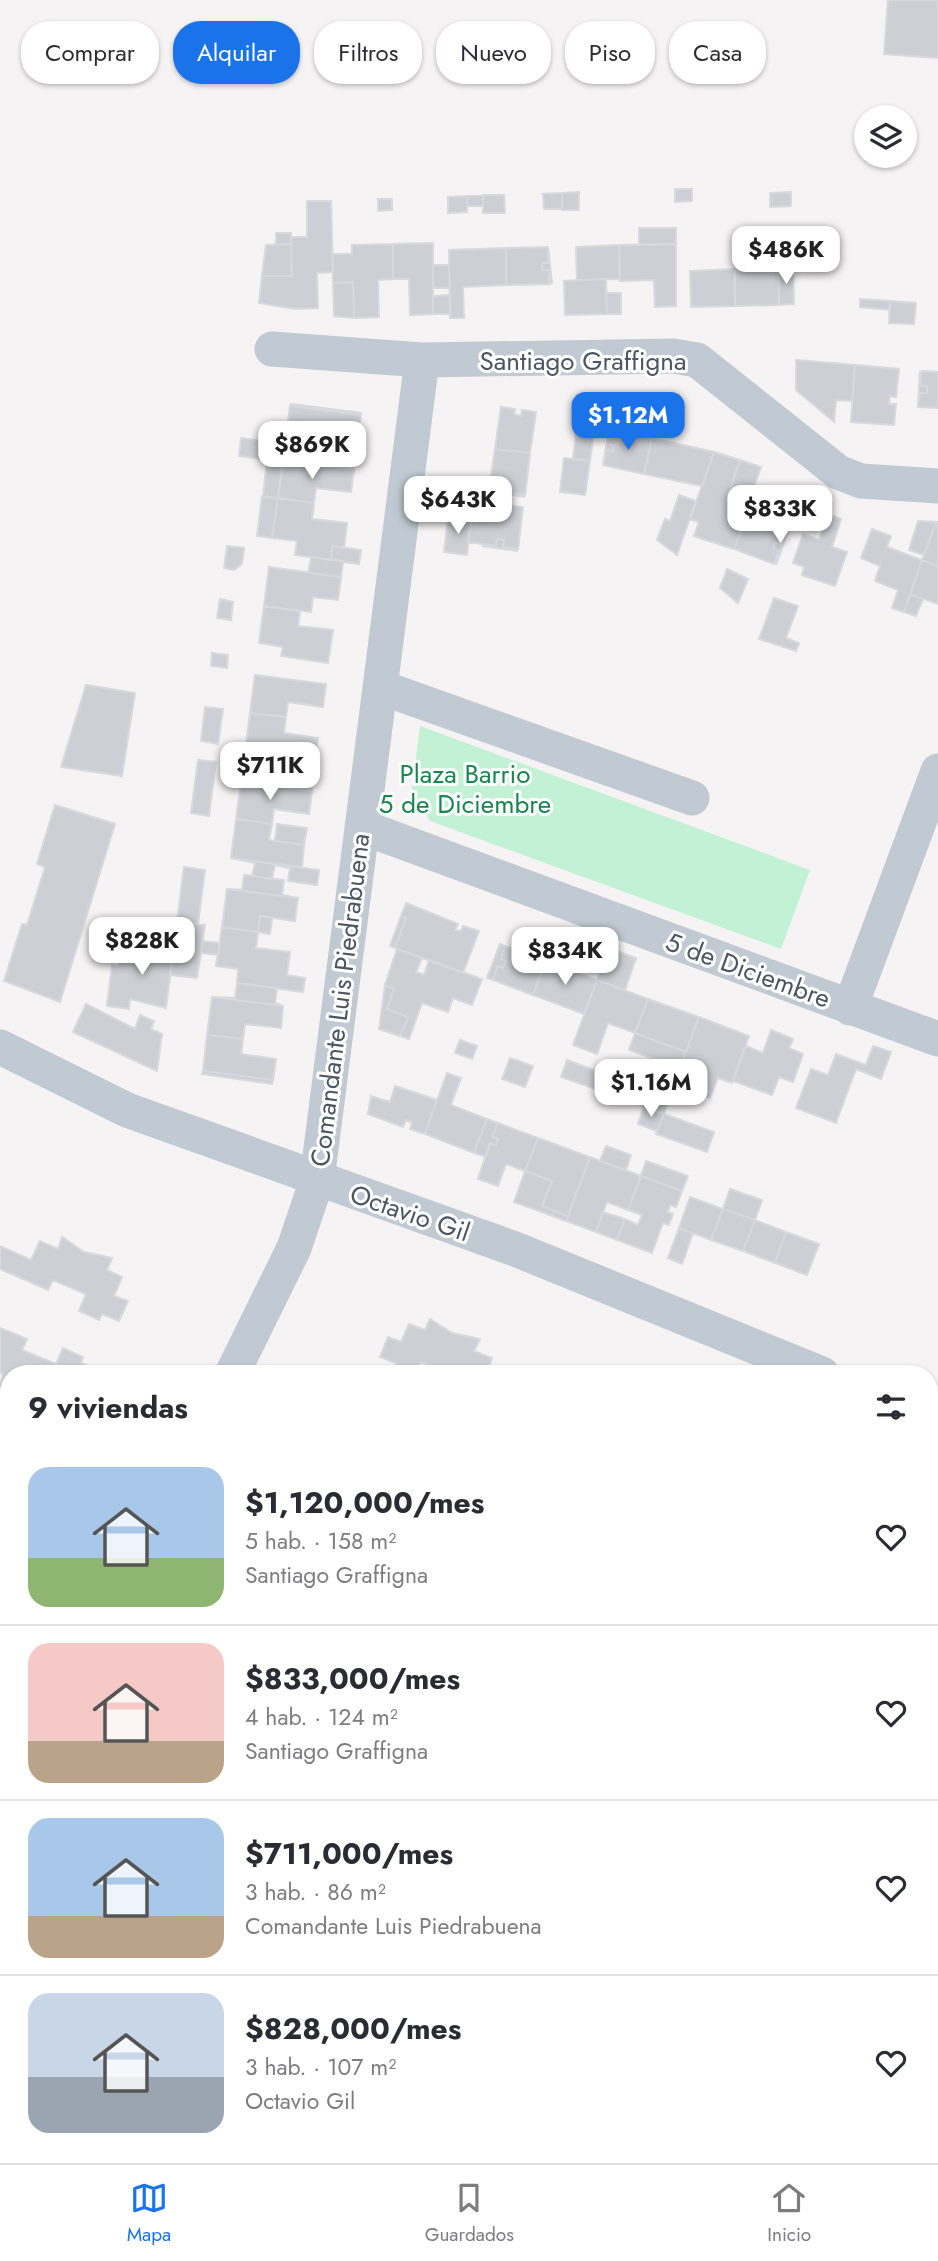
<!DOCTYPE html>
<html lang="es">
<head>
<meta charset="utf-8">
<style>
  body { margin:0; font-family:Jost,sans-serif; background:#f7f7f7; color:#2b2b33; height:100vh; display:flex; flex-direction:column; font-size:26px; white-space:nowrap }
  * { box-sizing:border-box; margin:0 }
  p { font-size:23px; color:#7c7c81 }
  .icon { flex:none; width:38px; height:38px; fill:none; stroke:currentColor; stroke-width:2; stroke-linecap:round; stroke-linejoin:round }
  .map { position:relative; flex:1; overflow:hidden }
  .sheet { position:absolute; left:0px; top:1365px; width:938px; height:798px; display:flex; flex-direction:column; background:#fff; border-radius:28px 28px 0 0; box-shadow:0 2px 5px #0004 }
  .sheet>* { flex:none }
  .banner { position:absolute; left:21px; top:21px; width:896px; height:63px; display:flex; gap:14px }
  .buttons { position:absolute; left:854px; top:105px; display:grid; gap:14px }
  .buttons a { display:grid; place-items:center; width:63px; height:63px; border-radius:50%; background:#fff; box-shadow:0 2px 5px #0004; font-size:35px }
  .price { position:absolute; translate:-50% -60px; padding:0 16px; border-radius:14px; background:#fff; color:#222; font-size:23px; line-height:46px; filter:drop-shadow(0 2px 4px #0008) }
  .price::after { content:''; position:absolute; left:50%; top:42px; width:21px; height:16px; margin-left:-10px; background:inherit; clip-path:polygon(0 0,100% 0,50% 100%) }
  .price.current { background:#1a73e8; color:#fff }
  ul { padding:0; list-style:none }
  li { display:flex; align-items:center; gap:21px; height:175px; padding:0 28px }
  li+li { border-top:2px solid #e1e1e2 }
  li span { display:grid; place-items:center; flex:none; width:196px; height:140px; border-radius:21px; color:#555 }
  li>.icon { margin-inline-start:auto }
  span .icon { width:84px; height:84px; fill:#fffc; stroke-width:1 }
  li b { font-size:30px }
  h2 { display:flex; justify-content:space-between; align-items:center; height:84px; padding:0 28px; font-size:30px }
  .pill { padding:0 24px; border-radius:28px; background:#fff; box-shadow:0 2px 5px #0004; font-size:24px; line-height:63px }
  .pill.current { background:#1a73e8; color:#fff }
  .tab-bar { display:flex; justify-content:space-around; align-items:center; height:98px; border-top:2px solid #e1e1e2; background:#fff; font-size:19px; color:#7c7c81 }
  .tab-bar a { display:grid; justify-items:center; gap:4px }
  .tab-bar .current { color:#1a73e8 }
  .map>svg:first-child { display:block }
  .green { fill:#c3f1d5 }
  .building { fill:#cdcfd5; stroke:#d7d9de; stroke-width:2 }
  .lines { fill:none; stroke-linecap:round; stroke-linejoin:round }
  .minor { stroke:#c1cad2; stroke-width:35 }
  .labels { text-anchor:middle; stroke-width:6; stroke-linejoin:round; paint-order:stroke }
  .street-label { font-size:26px; fill:#4a5661; stroke:#fff }
  .park-label { font-size:26px; fill:#17864f; stroke:#fff }
</style>
</head>
<body>
<div class="map">
<svg width="938" height="2163" viewBox="0 0 938 2163">
  <rect width="100%" height="100%" fill="#f5f3f3"/>
  <path class="green" d="M 420,726 L 810,870 L 781,949 L 430,821 L 412,790 Z
    M 9,1717 L 9,1810 L 0,1803 L 0,1725 Z"/>
  <path class="building" d="M 888,0 L 938,0 L 938,58 L 884,54 Z
    M 675,189 L 692,189 L 692,201 L 675,202 Z
    M 579,192 L 579,210 L 562,210 L 562,193 Z
    M 791,192 L 791,206 L 770,207 L 770,193 Z
    M 562,193 L 562,209 L 544,209 L 543,194 Z
    M 483,195 L 504,195 L 505,213 L 483,213 Z
    M 483,195 L 483,206 L 467,206 L 467,196 Z
    M 467,196 L 467,212 L 448,213 L 448,197 Z
    M 378,199 L 392,199 L 392,210 L 378,211 Z
    M 307,201 L 331,201 L 333,272 L 317,273 L 318,308 L 295,309 L 259,303 L 262,276 L 292,276 L 291,237 L 307,237 Z
    M 639,228 L 676,228 L 676,244 L 639,245 Z
    M 276,233 L 291,233 L 291,244 L 276,245 Z
    M 792,242 L 793,267 L 778,268 L 779,305 L 735,306 L 734,243 Z
    M 433,243 L 433,314 L 410,315 L 409,279 L 393,279 L 393,244 Z
    M 291,244 L 292,276 L 262,276 L 266,245 Z
    M 393,244 L 393,279 L 378,280 L 379,317 L 354,318 L 353,282 L 333,283 L 332,254 L 352,254 L 352,245 Z
    M 676,244 L 676,306 L 655,307 L 654,280 L 620,281 L 619,245 Z
    M 619,245 L 620,279 L 577,280 L 576,247 Z
    M 548,247 L 552,283 L 549,284 L 549,270 L 542,270 L 542,263 L 548,263 Z
    M 548,247 L 548,263 L 542,263 L 542,270 L 549,270 L 549,284 L 506,285 L 506,248 Z
    M 506,248 L 506,285 L 463,287 L 464,318 L 450,318 L 449,250 Z
    M 433,265 L 449,265 L 450,288 L 433,288 Z
    M 793,267 L 794,304 L 779,305 L 778,268 Z
    M 735,269 L 735,306 L 691,307 L 690,271 Z
    M 606,279 L 607,314 L 565,315 L 564,281 Z
    M 353,282 L 354,318 L 334,316 L 333,283 Z
    M 606,293 L 621,293 L 621,314 L 607,314 Z
    M 450,295 L 450,314 L 433,314 L 433,296 Z
    M 860,299 L 890,301 L 890,310 L 860,307 Z
    M 890,301 L 916,303 L 914,324 L 889,323 Z
    M 796,360 L 855,365 L 852,401 L 836,400 L 834,422 L 796,390 Z
    M 855,365 L 899,369 L 896,397 L 890,396 L 889,404 L 896,404 L 894,425 L 851,422 Z
    M 920,371 L 920,386 L 927,386 L 927,393 L 920,393 L 918,407 Z
    M 922,371 L 938,372 L 938,408 L 918,407 L 920,393 L 927,393 L 927,386 L 920,386 Z
    M 580,396 L 599,396 L 590,461 L 573,459 Z
    M 291,404 L 361,413 L 361,415 L 290,406 Z
    M 290,406 L 361,415 L 358,438 L 323,434 L 321,449 L 285,444 Z
    M 501,407 L 515,409 L 514,414 L 521,416 L 522,410 L 536,412 L 530,453 L 495,449 Z
    M 609,429 L 607,444 L 614,446 L 613,452 L 606,450 L 603,465 Z
    M 611,429 L 652,438 L 644,474 L 603,465 L 606,450 L 613,452 L 614,446 L 607,444 Z
    M 241,438 L 264,441 L 262,459 L 239,456 Z
    M 652,438 L 714,452 L 702,486 L 644,474 Z
    M 495,449 L 530,453 L 525,495 L 511,493 L 512,486 L 505,485 L 504,492 L 489,489 Z
    M 714,452 L 740,460 L 728,495 L 748,503 L 743,515 L 747,516 L 734,549 L 694,536 L 699,522 L 690,519 Z
    M 283,458 L 355,467 L 283,460 Z
    M 564,458 L 590,461 L 585,495 L 560,492 Z
    M 267,460 L 283,462 L 278,498 L 263,497 Z
    M 283,460 L 354,470 L 351,492 L 316,488 L 314,503 L 278,498 Z
    M 740,460 L 761,467 L 748,503 L 728,495 Z
    M 505,485 L 512,486 L 511,493 L 525,497 L 489,491 L 504,492 Z
    M 774,492 L 800,501 L 781,545 L 775,542 L 773,548 L 779,551 L 774,564 L 734,549 L 747,516 L 762,522 Z
    M 679,495 L 696,501 L 677,555 L 657,540 L 665,519 L 670,521 Z
    M 262,496 L 278,498 L 272,538 L 257,536 Z
    M 278,498 L 314,503 L 312,519 L 347,523 L 344,548 L 332,546 L 331,560 L 295,555 L 297,541 L 272,538 Z
    M 473,501 L 523,507 L 518,549 L 503,547 L 504,540 L 497,539 L 496,546 L 468,542 Z
    M 817,510 L 828,514 L 824,525 L 814,521 Z
    M 828,514 L 841,519 L 832,547 L 847,552 L 835,586 L 802,575 L 804,567 L 793,563 L 803,534 L 819,540 Z
    M 448,518 L 471,521 L 467,555 L 444,552 Z
    M 918,521 L 936,522 L 924,555 L 909,550 Z
    M 936,522 L 938,522 L 938,566 L 922,560 Z
    M 872,529 L 891,536 L 887,547 L 922,560 L 904,612 L 892,608 L 898,590 L 875,581 L 880,566 L 861,558 Z
    M 786,531 L 788,531 L 776,565 L 779,551 L 773,548 L 775,542 L 781,545 Z
    M 497,539 L 504,540 L 503,547 L 518,551 L 482,546 L 496,546 Z
    M 227,546 L 244,548 L 242,564 L 234,570 L 224,568 Z
    M 332,546 L 361,550 L 359,564 L 331,560 Z
    M 311,557 L 343,561 L 341,577 L 308,573 Z
    M 922,560 L 938,566 L 938,604 L 910,594 Z
    M 269,567 L 341,577 L 338,600 L 313,597 L 311,612 L 264,606 Z
    M 727,569 L 748,579 L 738,603 L 720,588 Z
    M 910,594 L 923,599 L 916,616 L 904,612 Z
    M 774,598 L 798,606 L 786,638 L 799,643 L 796,651 L 759,639 Z
    M 220,599 L 233,602 L 231,620 L 217,618 Z
    M 264,606 L 300,611 L 298,626 L 333,630 L 328,663 L 281,656 L 283,647 L 259,643 Z
    M 212,653 L 228,655 L 227,668 L 211,666 Z
    M 255,675 L 326,684 L 323,707 L 288,702 L 286,717 L 250,713 Z
    M 86,685 L 135,693 L 122,776 L 61,767 Z
    M 205,707 L 223,709 L 218,744 L 201,741 Z
    M 250,713 L 286,717 L 284,733 L 318,738 L 313,775 L 267,769 L 269,756 L 245,752 Z
    M 198,760 L 216,762 L 209,816 L 191,813 Z
    M 241,780 L 312,789 L 312,791 L 241,782 Z
    M 241,782 L 312,791 L 309,814 L 274,809 L 272,824 L 236,819 Z
    M 55,805 L 115,824 L 60,1002 L 4,981 L 22,924 L 27,925 L 45,867 L 37,864 Z
    M 236,819 L 272,824 L 269,840 L 304,845 L 302,867 L 231,858 Z
    M 277,824 L 307,828 L 304,845 L 275,841 Z
    M 231,858 L 319,870 L 317,885 L 288,881 L 290,868 L 275,865 L 272,879 L 252,876 L 255,863 Z
    M 184,867 L 205,870 L 198,924 L 177,922 Z
    M 244,875 L 284,880 L 282,895 L 298,898 L 227,889 L 242,890 Z
    M 227,889 L 298,898 L 295,921 L 260,916 L 258,932 L 222,927 Z
    M 406,903 L 458,924 L 455,930 L 461,931 L 463,926 L 479,931 L 463,973 L 395,948 L 406,918 L 401,916 Z
    M 260,916 L 272,918 L 270,934 L 258,932 Z
    M 401,916 L 406,918 L 395,948 L 390,946 Z
    M 177,922 L 205,925 L 197,978 L 170,975 Z
    M 222,927 L 258,932 L 256,948 L 290,952 L 287,975 L 305,978 L 303,992 L 237,983 L 238,969 L 216,966 Z
    M 203,941 L 220,943 L 218,955 L 201,953 Z
    M 136,942 L 174,946 L 166,1008 L 130,999 L 129,1009 L 107,1006 L 112,965 L 118,966 L 119,960 L 133,962 Z
    M 500,944 L 505,946 L 501,959 L 506,961 L 503,968 L 498,966 L 493,980 L 487,978 Z
    M 505,946 L 546,961 L 533,995 L 493,980 L 498,966 L 503,968 L 506,961 L 501,959 Z
    M 609,948 L 636,958 L 625,990 L 597,980 Z
    M 397,949 L 422,958 L 416,972 L 424,975 L 429,960 L 482,979 L 472,1005 L 453,998 L 448,1012 L 422,1003 L 409,1039 L 400,1036 L 408,1017 L 387,1009 L 394,989 L 385,985 Z
    M 546,961 L 597,980 L 584,1014 L 533,995 Z
    M 597,980 L 648,999 L 635,1033 L 608,1023 L 597,1054 L 573,1045 Z
    M 237,983 L 277,988 L 275,1003 L 283,1006 L 212,997 L 235,998 Z
    M 385,985 L 394,989 L 387,1009 L 408,1017 L 400,1036 L 379,1029 Z
    M 212,997 L 283,1006 L 281,1028 L 245,1024 L 243,1039 L 207,1035 Z
    M 648,999 L 699,1017 L 686,1052 L 635,1033 Z
    M 86,1004 L 135,1029 L 140,1015 L 154,1021 L 151,1029 L 162,1034 L 157,1071 L 73,1032 Z
    M 699,1017 L 749,1036 L 732,1083 L 718,1078 L 710,1098 L 674,1084 Z
    M 771,1030 L 793,1039 L 789,1048 L 803,1054 L 793,1082 L 779,1077 L 772,1095 L 733,1081 L 746,1046 L 763,1053 Z
    M 635,1033 L 686,1052 L 680,1068 L 629,1050 Z
    M 207,1035 L 243,1039 L 241,1054 L 276,1059 L 273,1080 L 203,1071 Z
    M 460,1040 L 477,1046 L 472,1059 L 455,1053 Z
    M 873,1046 L 891,1052 L 881,1079 L 856,1069 L 836,1123 L 796,1108 L 811,1069 L 828,1075 L 836,1054 L 866,1065 Z
    M 510,1058 L 533,1066 L 525,1087 L 502,1079 Z
    M 567,1060 L 618,1079 L 612,1095 L 561,1077 Z
    M 203,1071 L 273,1080 L 272,1084 L 202,1074 Z
    M 447,1073 L 461,1078 L 451,1105 L 487,1119 L 474,1153 L 425,1134 Z
    M 395,1086 L 437,1100 L 425,1134 L 410,1129 L 412,1123 L 406,1120 L 403,1127 L 368,1114 L 371,1096 L 390,1102 Z
    M 652,1092 L 669,1098 L 664,1114 L 646,1107 Z
    M 644,1107 L 664,1114 L 657,1131 L 638,1124 Z
    M 664,1114 L 714,1132 L 707,1152 L 656,1134 Z
    M 487,1119 L 498,1123 L 492,1137 L 498,1139 L 496,1146 L 490,1143 L 486,1157 L 474,1153 Z
    M 498,1123 L 538,1138 L 525,1171 L 506,1164 L 498,1186 L 478,1179 L 490,1143 L 496,1146 L 498,1139 L 492,1137 Z
    M 538,1138 L 590,1157 L 568,1216 L 542,1206 L 552,1181 L 525,1171 Z
    M 606,1146 L 631,1155 L 626,1170 L 600,1161 Z
    M 590,1157 L 641,1176 L 628,1210 L 607,1202 L 596,1232 L 566,1221 Z
    M 646,1161 L 688,1176 L 682,1191 L 641,1176 Z
    M 525,1171 L 552,1181 L 542,1206 L 568,1216 L 566,1221 L 514,1202 Z
    M 641,1176 L 682,1191 L 676,1207 L 670,1205 L 668,1212 L 673,1214 L 669,1225 L 663,1223 L 652,1253 L 617,1240 L 625,1219 L 638,1225 L 642,1215 L 628,1210 Z
    M 730,1189 L 762,1200 L 755,1220 L 723,1209 Z
    M 690,1197 L 723,1209 L 711,1240 L 679,1228 Z
    M 723,1209 L 755,1220 L 743,1251 L 711,1240 Z
    M 603,1212 L 625,1219 L 617,1240 L 596,1232 Z
    M 755,1220 L 786,1232 L 775,1263 L 743,1251 Z
    M 679,1228 L 693,1233 L 682,1264 L 668,1258 Z
    M 786,1232 L 819,1244 L 807,1275 L 775,1263 Z
    M 62,1237 L 84,1252 L 112,1258 L 107,1270 L 122,1277 L 114,1296 L 128,1301 L 119,1321 L 102,1314 L 99,1320 L 79,1311 L 86,1294 L 53,1280 L 48,1290 L 0,1269 L 0,1246 L 31,1260 L 40,1241 L 58,1249 Z
    M 430,1319 L 452,1333 L 480,1339 L 474,1351 L 492,1358 L 486,1374 L 450,1374 L 421,1362 L 416,1374 L 403,1374 L 394,1370 L 396,1363 L 380,1357 L 388,1337 L 401,1342 L 409,1324 L 425,1330 Z
    M 0,1328 L 27,1339 L 22,1350 L 56,1364 L 63,1348 L 83,1357 L 81,1363 L 97,1370 L 95,1374 L 9,1374 L 9,1388 L 0,1386 L 3,1374 L 0,1373 Z
    M 0,1484 L 9,1490 L 9,1533 L 0,1530 Z
    M 0,1592 L 9,1596 L 9,1627 L 1,1646 Z
    M 6,2012 L 8,2033 L 0,2034 L 0,2013 Z
    M 235,2154 L 276,2154 L 277,2163 L 238,2163 Z"/>
  <g class="lines">
    <path class="minor" d="M 272,349 L 422,360 L 673,356 L 697,360 L 838,472 L 861,481 L 938,486
      M 380,687 L 692,798
      M 362,827 L 938,1039
      M 850,1008 L 938,771
      M 0,1047 L 127,1110 L 515,1249 L 822,1374
      M 232,1374 L 294,1248 L 317,1180 L 422,360
      M 929,1440 L 938,1446
      M 929,1502 L 938,1489
      M 929,1564 L 938,1565
      M 0,1692 L 9,1688
      M 0,1831 L 9,1835
      M 87,2154 L 88,2163"/>
  </g>
  <g class="labels">
    <g class="street-label">
      <text x="583" y="370">Santiago Graffigna</text>
      <text transform="translate(748 970) rotate(20)" y="9">5 de Diciembre</text>
      <text transform="translate(340 1000) rotate(-83)" y="9">Comandante Luis Piedrabuena</text>
      <text transform="translate(410 1213) rotate(19)" y="9">Octavio Gil</text>
    </g>
    <g class="park-label">
      <text x="465" y="783">Plaza Barrio<tspan x="465" dy="30">5 de Diciembre</tspan></text>
    </g>
  </g>
</svg>
<div class="buttons">
<a><svg class="icon" aria-label="layers" viewBox="0 0 24 24"><path d="M12 4l9 5-9 5-9-5zM3 14l9 5 9-5"/></svg></a>
</div>
<b class="price" style="left:786px;top:286px">$486K</b>
<b class="price current" style="left:628px;top:452px">$1.12M</b>
<b class="price" style="left:312px;top:481px">$869K</b>
<b class="price" style="left:458px;top:536px">$643K</b>
<b class="price" style="left:780px;top:545px">$833K</b>
<b class="price" style="left:270px;top:802px">$711K</b>
<b class="price" style="left:142px;top:977px">$828K</b>
<b class="price" style="left:565px;top:987px">$834K</b>
<b class="price" style="left:651px;top:1119px">$1.16M</b>
<div class="banner">
<a class="pill">Comprar</a>
<a class="pill current">Alquilar</a>
<a class="pill">Filtros</a>
<a class="pill">Nuevo</a>
<a class="pill">Piso</a>
<a class="pill">Casa</a>
</div>
<section class="sheet">
<h2>9 viviendas<svg class="icon" aria-label="filters" viewBox="0 0 24 24"><path d="M4 7h16M4 17h16"/><circle cx="9" cy="7" r="2"/><circle cx="15" cy="17" r="2"/></svg></h2>
<ul>
<li><span style="background:linear-gradient(#a9c7e8 65%,#8fb573 0)"><svg class="icon" aria-label="home" viewBox="0 0 24 24"><path d="M3 11l9-7 9 7M6 9v11h12V9"/></svg></span><div><b>$1,120,000/mes</b><p>5 hab. · 158 m²</p><p>Santiago Graffigna</p></div><svg class="icon" aria-label="heart" viewBox="0 0 24 24"><path d="M12 20l-8-8c-3-5 5-10 8-4 3-6 11-1 8 4z"/></svg></li>
<li><span style="background:linear-gradient(#f6c9c9 70%,#b9a48a 0)"><svg class="icon" aria-label="home" viewBox="0 0 24 24"><path d="M3 11l9-7 9 7M6 9v11h12V9"/></svg></span><div><b>$833,000/mes</b><p>4 hab. · 124 m²</p><p>Santiago Graffigna</p></div><svg class="icon" aria-label="heart" viewBox="0 0 24 24"><path d="M12 20l-8-8c-3-5 5-10 8-4 3-6 11-1 8 4z"/></svg></li>
<li><span style="background:linear-gradient(#a9c7e8 70%,#b9a48a 0)"><svg class="icon" aria-label="home" viewBox="0 0 24 24"><path d="M3 11l9-7 9 7M6 9v11h12V9"/></svg></span><div><b>$711,000/mes</b><p>3 hab. · 86 m²</p><p>Comandante Luis Piedrabuena</p></div><svg class="icon" aria-label="heart" viewBox="0 0 24 24"><path d="M12 20l-8-8c-3-5 5-10 8-4 3-6 11-1 8 4z"/></svg></li>
<li><span style="background:linear-gradient(#c9d6e8 60%,#9aa5b1 0)"><svg class="icon" aria-label="home" viewBox="0 0 24 24"><path d="M3 11l9-7 9 7M6 9v11h12V9"/></svg></span><div><b>$828,000/mes</b><p>3 hab. · 107 m²</p><p>Octavio Gil</p></div><svg class="icon" aria-label="heart" viewBox="0 0 24 24"><path d="M12 20l-8-8c-3-5 5-10 8-4 3-6 11-1 8 4z"/></svg></li>
</ul>
</section>
</div>
<nav class="tab-bar">
<a class="current"><svg class="icon" aria-label="map" viewBox="0 0 24 24"><path d="M3 6l6-2 6 2 6-2v14l-6 2-6-2-6 2zM9 4v14M15 6v14"/></svg>Mapa</a>
<a><svg class="icon" aria-label="saved" viewBox="0 0 24 24"><path d="M7 4h10v16l-5-4-5 4z"/></svg>Guardados</a>
<a><svg class="icon" aria-label="home" viewBox="0 0 24 24"><path d="M3 11l9-7 9 7M6 9v11h12V9"/></svg>Inicio</a>
</nav>
</body>
</html>
